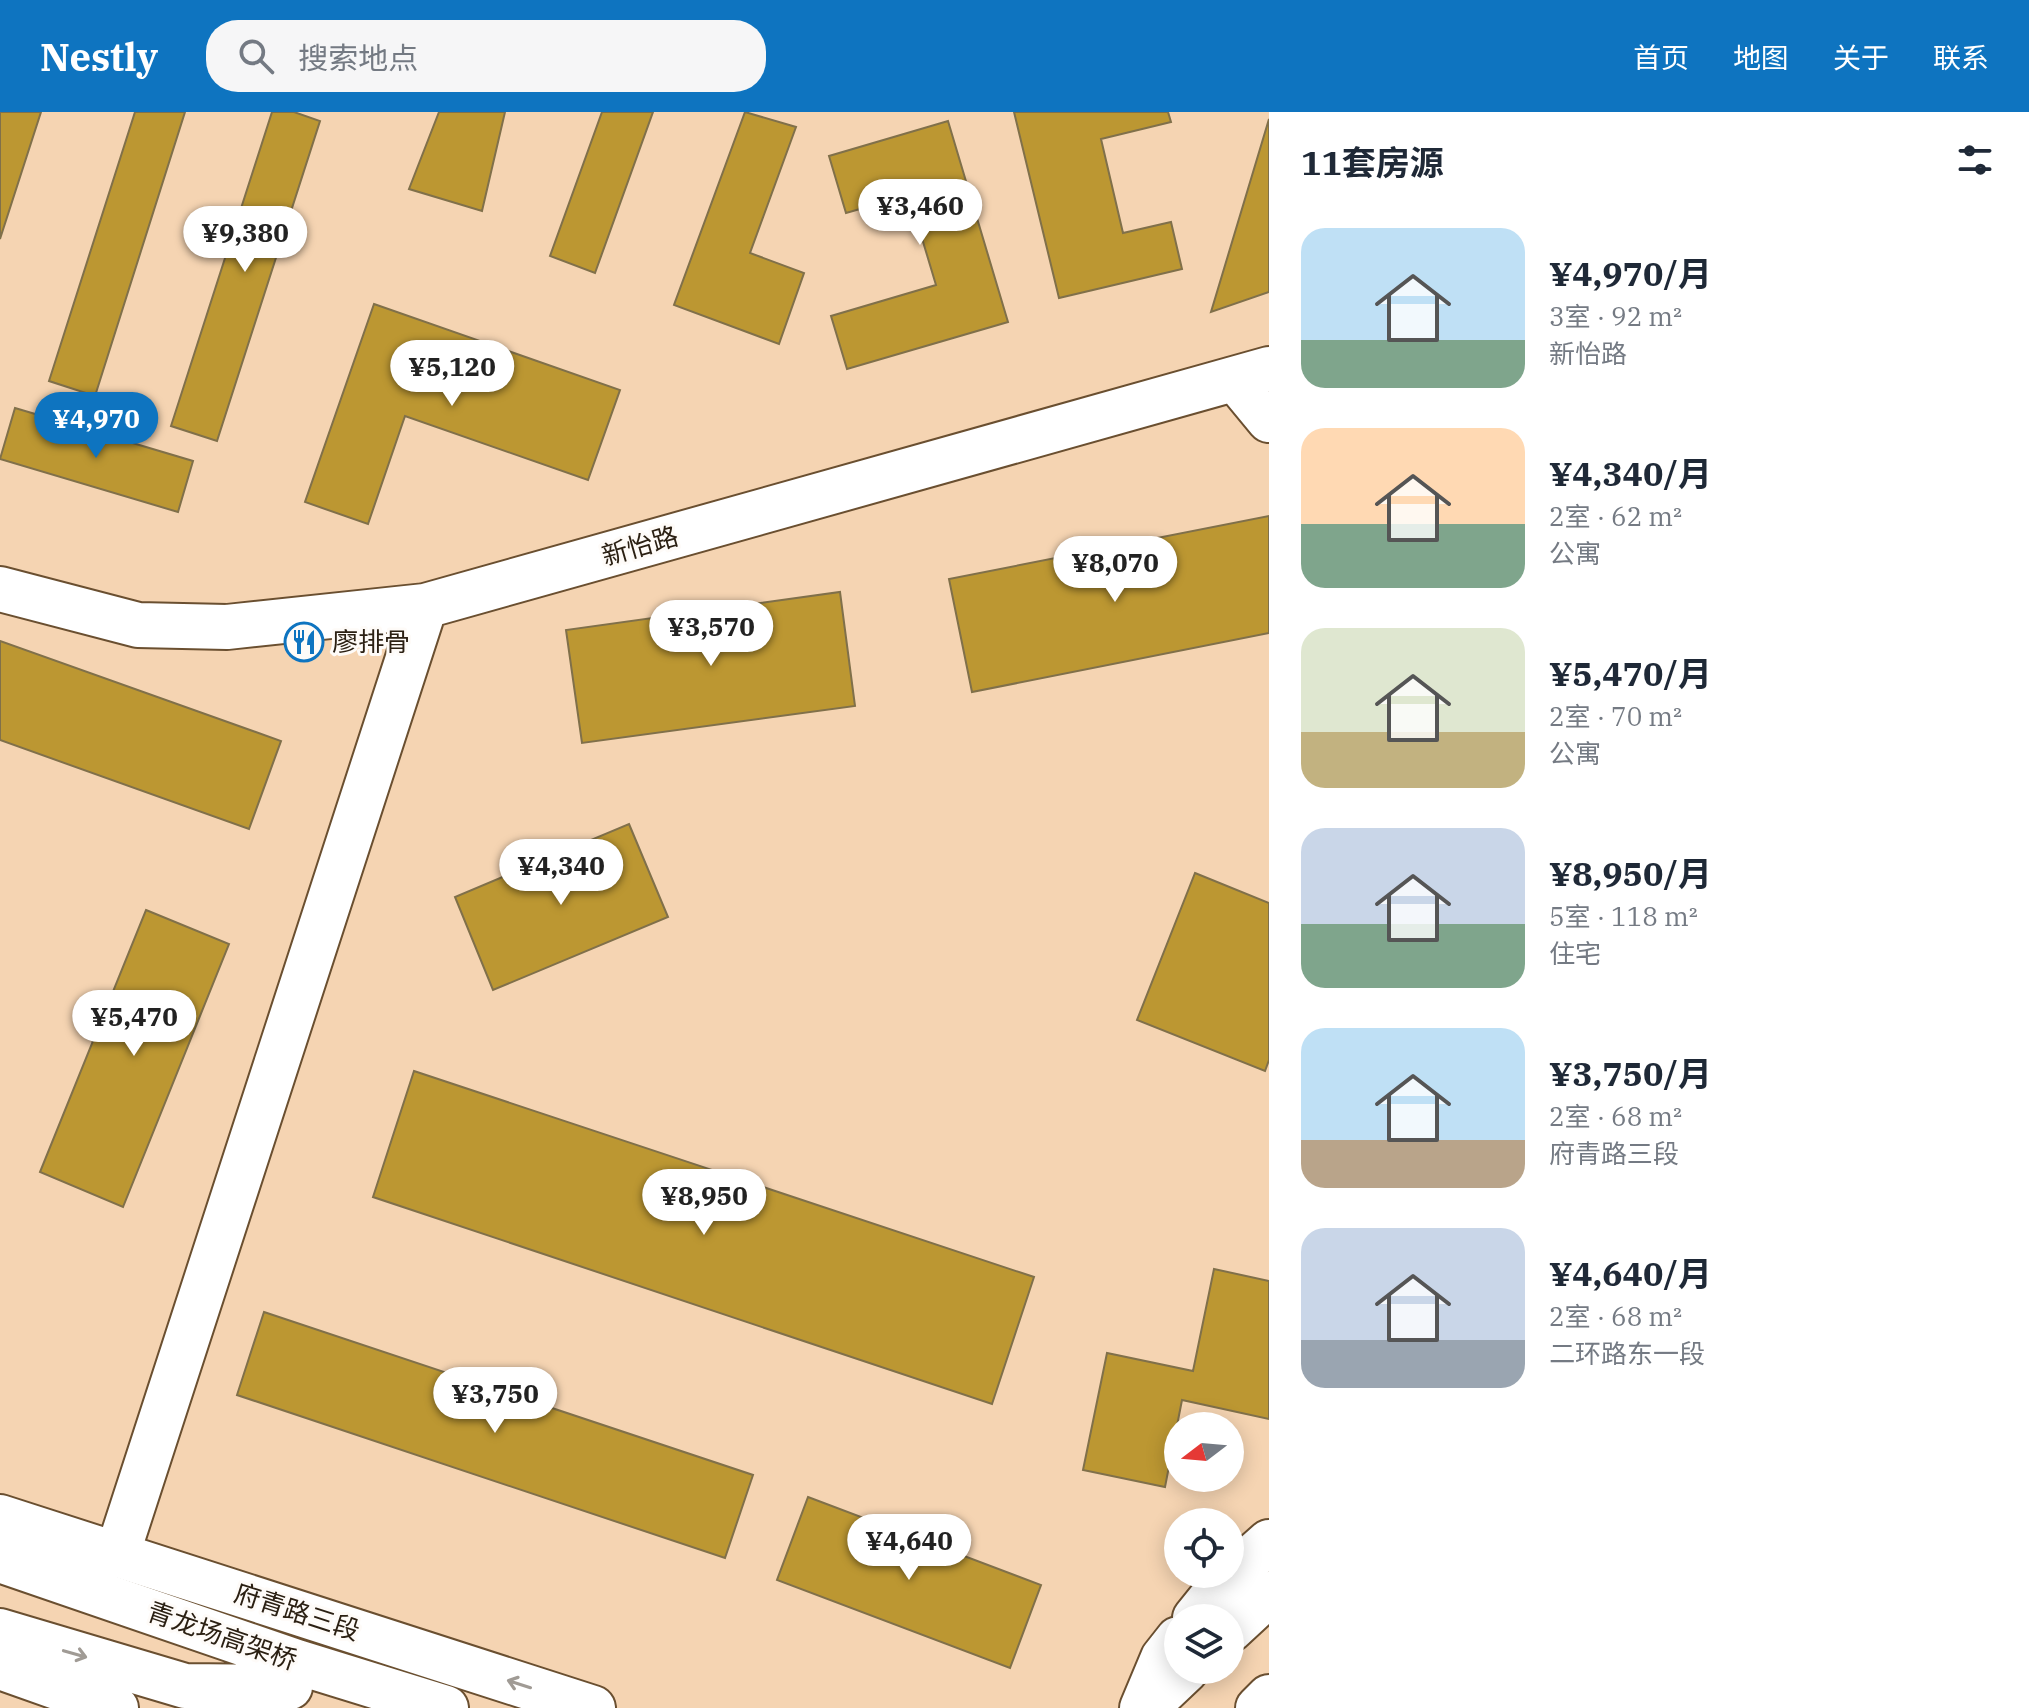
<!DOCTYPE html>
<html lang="zh">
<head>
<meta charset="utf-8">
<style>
  body { margin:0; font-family:"IBM Plex Serif","Noto Sans SC",serif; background:#f6f6f7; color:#1f2937; height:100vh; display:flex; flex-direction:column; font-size:30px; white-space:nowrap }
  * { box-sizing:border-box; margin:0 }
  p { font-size:26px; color:#747a83 }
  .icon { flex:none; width:44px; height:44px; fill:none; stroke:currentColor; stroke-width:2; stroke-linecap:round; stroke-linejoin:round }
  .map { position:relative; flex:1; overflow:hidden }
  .sheet { display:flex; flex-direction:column; background:#fff; width:760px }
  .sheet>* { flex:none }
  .needle { width:52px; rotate:254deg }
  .tools { position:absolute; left:1164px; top:1300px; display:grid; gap:16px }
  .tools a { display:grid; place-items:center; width:80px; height:80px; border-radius:50%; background:#fff; box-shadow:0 4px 20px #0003; font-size:40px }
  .price { position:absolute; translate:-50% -68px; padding:0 18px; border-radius:28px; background:#fff; color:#222; font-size:26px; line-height:52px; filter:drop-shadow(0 2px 4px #0008) }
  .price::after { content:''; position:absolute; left:50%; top:48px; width:24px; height:18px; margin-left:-12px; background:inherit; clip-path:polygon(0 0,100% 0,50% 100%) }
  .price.selected { background:#0e74c0; color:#fff }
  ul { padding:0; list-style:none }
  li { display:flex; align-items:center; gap:24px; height:200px; padding:0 32px }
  li span { display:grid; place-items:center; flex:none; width:224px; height:160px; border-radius:24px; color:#555 }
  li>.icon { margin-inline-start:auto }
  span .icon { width:96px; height:96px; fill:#fffc; stroke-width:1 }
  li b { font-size:34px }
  h2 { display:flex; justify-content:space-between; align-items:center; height:96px; padding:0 32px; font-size:34px }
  header { display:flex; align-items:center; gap:48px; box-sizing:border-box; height:112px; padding:0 40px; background:#0e74c0; color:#fff }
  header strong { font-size:38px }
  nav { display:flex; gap:44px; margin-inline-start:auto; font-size:28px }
  .search { width:560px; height:72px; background:#f6f6f7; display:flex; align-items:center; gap:20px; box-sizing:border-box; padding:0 28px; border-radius:32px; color:#747a83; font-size:30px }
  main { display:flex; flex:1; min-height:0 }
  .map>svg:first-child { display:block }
  .building { fill:#bc9732; stroke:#80704a; stroke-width:2 }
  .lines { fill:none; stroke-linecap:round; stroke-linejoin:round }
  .minor-casing { stroke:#6a4f30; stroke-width:48 }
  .major-casing { stroke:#6a4f30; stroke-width:48 }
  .highway-casing { stroke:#6a4f30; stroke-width:48 }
  .minor { stroke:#fff; stroke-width:44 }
  .major { stroke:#fff; stroke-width:44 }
  .highway { stroke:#fff; stroke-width:44 }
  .oneway { stroke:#a09b95 }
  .labels { text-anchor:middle; stroke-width:6; stroke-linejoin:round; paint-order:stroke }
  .street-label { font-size:26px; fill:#2b2013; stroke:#fefbf8 }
  .poi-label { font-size:26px; fill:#2b2013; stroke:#fefbf8; text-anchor:start }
</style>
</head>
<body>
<header>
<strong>Nestly</strong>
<div class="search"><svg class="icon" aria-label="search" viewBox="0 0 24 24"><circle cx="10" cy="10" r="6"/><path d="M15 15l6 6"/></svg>搜索地点</div>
<nav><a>首页</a><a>地图</a><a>关于</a><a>联系</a></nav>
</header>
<main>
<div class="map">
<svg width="1269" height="1596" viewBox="0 0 1269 1596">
  <rect width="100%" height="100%" fill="#f5d4b2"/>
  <path class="building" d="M 0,0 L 41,0 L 0,127 Z
    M 135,0 L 185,0 L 95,284 L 49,269 Z
    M 272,0 L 294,0 L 320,9 L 217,329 L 171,314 Z
    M 439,0 L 505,0 L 482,99 L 409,77 Z
    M 602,0 L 653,0 L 595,161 L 550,144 Z
    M 745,0 L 796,15 L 750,141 L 804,161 L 779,232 L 674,193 Z
    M 1014,0 L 1168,0 L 1171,10 L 1101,27 L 1123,121 L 1171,110 L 1182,157 L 1059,186 Z
    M 1269,7 L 1269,180 L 1211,200 Z
    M 948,9 L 1008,210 L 847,257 L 831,204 L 936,173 L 909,83 L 846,101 L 829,44 Z
    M 374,192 L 620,278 L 588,368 L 405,304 L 368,412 L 305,390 Z
    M 15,296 L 193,349 L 178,400 L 0,347 Z
    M 1269,404 L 1269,521 L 972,580 L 949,467 Z
    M 840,480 L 855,594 L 582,631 L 566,518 Z
    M 0,529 L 281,629 L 249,717 L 0,628 Z
    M 629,712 L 668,805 L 493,878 L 455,785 Z
    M 1195,761 L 1269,791 L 1269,948 L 1265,959 L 1137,908 Z
    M 146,798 L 229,832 L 123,1095 L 40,1060 Z
    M 414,959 L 1034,1165 L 992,1292 L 373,1085 Z
    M 1214,1157 L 1269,1169 L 1269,1307 L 1182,1288 L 1165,1375 L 1083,1358 L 1107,1241 L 1193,1259 Z
    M 264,1200 L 753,1363 L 725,1446 L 237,1283 Z
    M 808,1385 L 1041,1473 L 1010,1556 L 777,1468 Z"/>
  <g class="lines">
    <g class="minor-casing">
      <path id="minor" d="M 1236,268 L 1269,308
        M 0,477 L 138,513 L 227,515 L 425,494 L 1269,257
        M 117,1443 L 425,494
        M 1195,1506 L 1224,1470 L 1269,1430
        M 1142,1596 L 1163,1546 L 1178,1527"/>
    </g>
    <g class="major-casing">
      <path id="major" d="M 0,1405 L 593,1596
        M 1230,1518 L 1269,1482
        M 0,1555 L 116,1596
        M 1146,1596 L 1186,1558"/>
    </g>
    <g class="highway-casing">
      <path id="highway" d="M 0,1448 L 297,1550 L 446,1596
        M 0,1519 L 185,1574 L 290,1575
        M 1258,1596 L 1269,1585"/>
    </g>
    <use href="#minor" class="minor"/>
    <use href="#major" class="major"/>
    <use href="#highway" class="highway"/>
  </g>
  <defs><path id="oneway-shaft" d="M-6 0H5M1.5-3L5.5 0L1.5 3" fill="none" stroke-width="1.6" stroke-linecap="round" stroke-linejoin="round" transform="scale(2)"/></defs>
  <g class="oneway">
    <use href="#oneway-shaft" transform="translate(75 1542) rotate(16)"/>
    <use href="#oneway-shaft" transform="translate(519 1572) rotate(-162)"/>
  </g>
  <defs>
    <g id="restaurant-ring" transform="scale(2)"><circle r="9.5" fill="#fefbf8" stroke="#0e74c0" stroke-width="1.5"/><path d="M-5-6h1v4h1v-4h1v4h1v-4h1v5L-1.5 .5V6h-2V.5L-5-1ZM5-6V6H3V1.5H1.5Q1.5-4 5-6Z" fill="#0e74c0"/></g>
  </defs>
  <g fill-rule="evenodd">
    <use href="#restaurant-ring" x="304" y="530"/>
  </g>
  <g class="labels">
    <g class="street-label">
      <text transform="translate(640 434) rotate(-16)" y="9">新怡路</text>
      <text transform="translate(297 1500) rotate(18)" y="9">府青路三段</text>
      <text transform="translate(222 1524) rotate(19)" y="9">青龙场高架桥</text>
    </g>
    <g class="poi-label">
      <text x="332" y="539">廖排骨</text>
    </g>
  </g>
</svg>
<div class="tools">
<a><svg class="needle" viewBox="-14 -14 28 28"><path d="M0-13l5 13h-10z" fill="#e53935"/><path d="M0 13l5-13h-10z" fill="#747a83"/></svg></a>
<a><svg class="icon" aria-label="locate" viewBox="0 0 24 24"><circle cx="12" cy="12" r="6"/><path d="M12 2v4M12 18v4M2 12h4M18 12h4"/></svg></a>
<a><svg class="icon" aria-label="layers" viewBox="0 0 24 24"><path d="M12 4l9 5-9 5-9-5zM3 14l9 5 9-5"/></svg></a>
</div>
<b class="price" style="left:920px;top:135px">¥3,460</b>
<b class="price" style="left:245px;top:162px">¥9,380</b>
<b class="price" style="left:452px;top:296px">¥5,120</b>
<b class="price selected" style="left:96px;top:348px">¥4,970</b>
<b class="price" style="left:1115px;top:492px">¥8,070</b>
<b class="price" style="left:711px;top:556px">¥3,570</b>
<b class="price" style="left:561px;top:795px">¥4,340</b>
<b class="price" style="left:134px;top:946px">¥5,470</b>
<b class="price" style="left:704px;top:1125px">¥8,950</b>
<b class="price" style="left:495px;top:1323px">¥3,750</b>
<b class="price" style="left:909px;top:1470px">¥4,640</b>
</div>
<section class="sheet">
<h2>11套房源<svg class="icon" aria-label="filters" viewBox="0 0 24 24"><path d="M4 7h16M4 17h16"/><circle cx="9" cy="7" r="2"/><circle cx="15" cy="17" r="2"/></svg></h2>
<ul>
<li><span style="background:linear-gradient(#bfe0f5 70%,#7fa58c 0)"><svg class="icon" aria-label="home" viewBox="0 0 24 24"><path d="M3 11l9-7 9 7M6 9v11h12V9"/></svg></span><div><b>¥4,970/月</b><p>3室 · 92 m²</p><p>新怡路</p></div></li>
<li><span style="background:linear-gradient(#ffd9b3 60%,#7fa58c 0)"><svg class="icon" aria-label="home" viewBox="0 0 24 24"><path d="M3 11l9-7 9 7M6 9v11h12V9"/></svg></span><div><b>¥4,340/月</b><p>2室 · 62 m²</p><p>公寓</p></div></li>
<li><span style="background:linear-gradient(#dfe7d0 65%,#c2b280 0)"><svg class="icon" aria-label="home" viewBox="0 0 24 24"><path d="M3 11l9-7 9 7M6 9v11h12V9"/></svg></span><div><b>¥5,470/月</b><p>2室 · 70 m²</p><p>公寓</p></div></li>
<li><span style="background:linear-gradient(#c9d6e8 60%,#7fa58c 0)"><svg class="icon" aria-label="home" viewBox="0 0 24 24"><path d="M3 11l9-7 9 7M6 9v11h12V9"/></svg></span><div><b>¥8,950/月</b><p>5室 · 118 m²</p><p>住宅</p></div></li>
<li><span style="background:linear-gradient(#bfe0f5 70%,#b9a48a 0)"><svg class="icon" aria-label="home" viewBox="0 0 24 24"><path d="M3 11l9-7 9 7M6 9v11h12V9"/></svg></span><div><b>¥3,750/月</b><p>2室 · 68 m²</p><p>府青路三段</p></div></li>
<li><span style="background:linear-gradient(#c9d6e8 70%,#9aa5b1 0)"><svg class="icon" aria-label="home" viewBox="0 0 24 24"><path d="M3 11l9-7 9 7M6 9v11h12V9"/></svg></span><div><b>¥4,640/月</b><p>2室 · 68 m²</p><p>二环路东一段</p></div></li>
</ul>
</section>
</main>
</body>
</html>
